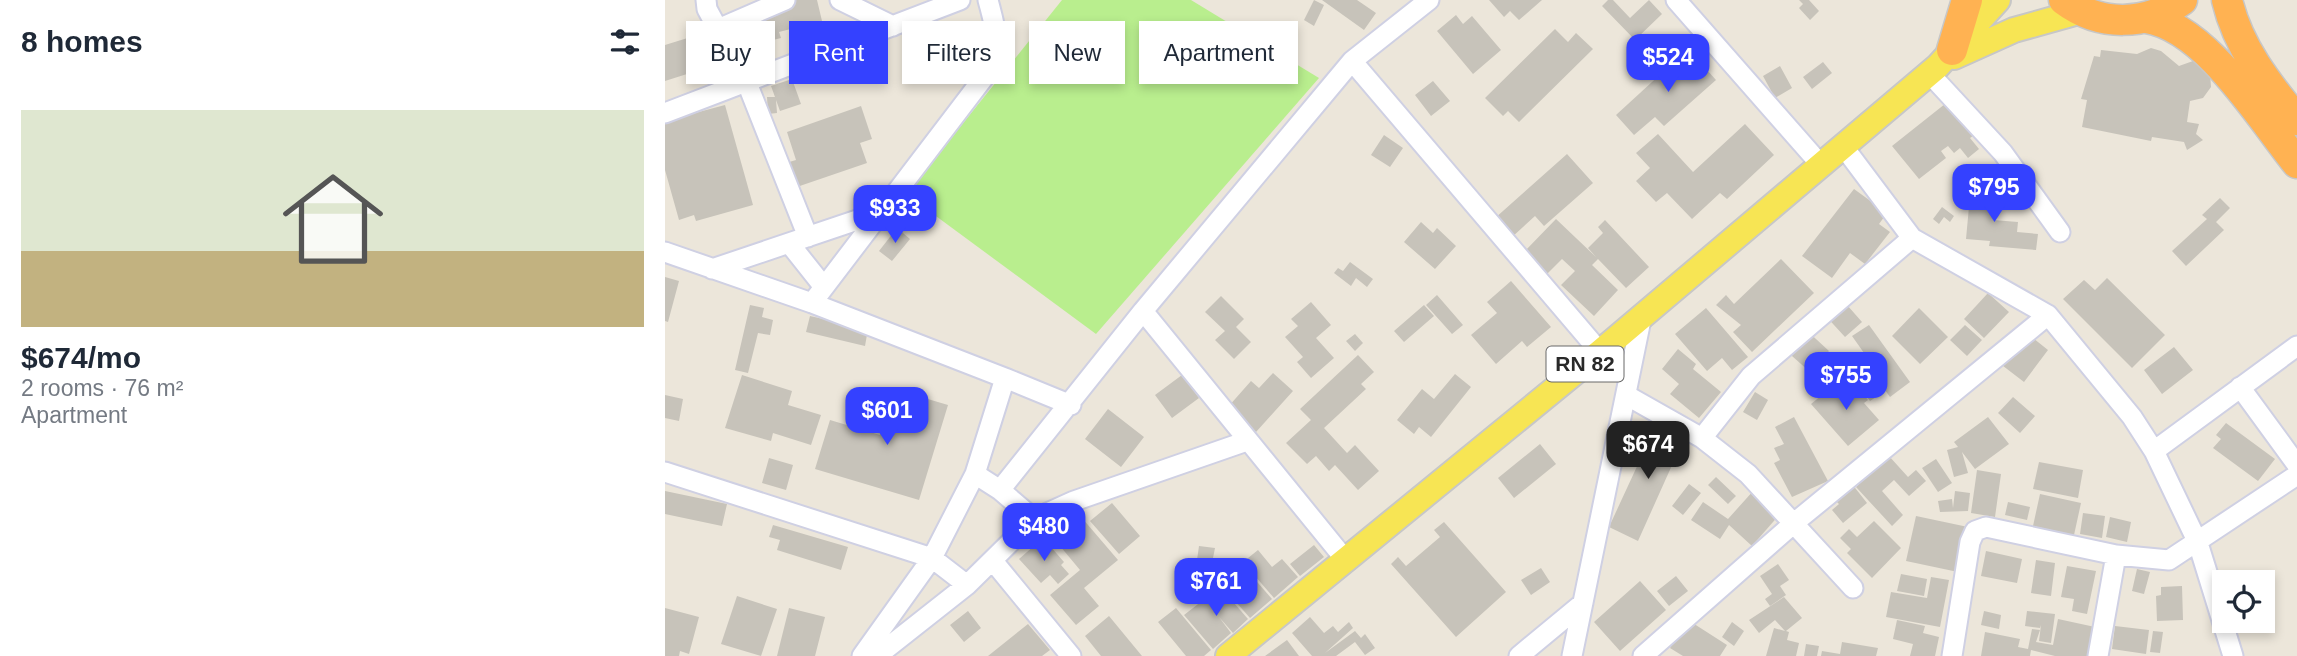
<!DOCTYPE html>
<html lang="en">
<head>
<meta charset="utf-8">
<style>
  body { margin:0; font-family:Helvetica,sans-serif; background:#f2f2f3; color:#1f2937; height:100vh; display:flex; flex-direction:column; font-size:26px; white-space:nowrap }
  * { box-sizing:border-box; margin:0 }
  p { font-size:23px; color:#747a83 }
  .icon { flex:none; width:38px; height:38px; fill:none; stroke:currentColor; stroke-width:2; stroke-linecap:round; stroke-linejoin:round }
  .map { position:relative; flex:1; overflow:hidden }
  .details { display:flex; flex-direction:column; background:#fff; width:665px }
  .details>* { flex:none }
  .banner { position:absolute; left:21px; top:21px; width:665px; height:63px; display:flex; gap:14px }
  .buttons { position:absolute; left:1547px; top:570px; display:grid; gap:14px }
  .buttons a { display:grid; place-items:center; width:63px; height:63px; border-radius:0px; background:#fff; box-shadow:0 4px 10px #0003; font-size:35px }
  .price { position:absolute; translate:-50% -60px; padding:0 16px; border-radius:14px; background:#3441ff; color:#fff; font-size:23px; line-height:46px; filter:drop-shadow(0 2px 4px #0008) }
  .price::after { content:''; position:absolute; left:50%; top:42px; width:21px; height:16px; margin-left:-10px; background:inherit; clip-path:polygon(0 0,100% 0,50% 100%) }
  .price.on { background:#222; color:#fff }
  ul { padding:0; list-style:none }
  li { display:grid; align-content:center; gap:14px; height:371px; padding:0 21px }
  li+li { border-top:2px solid #e0e1e3 }
  li span { display:grid; place-items:center; height:217px; border-radius:0px; color:#555 }
  li>.icon { margin-inline-start:auto }
  span .icon { width:126px; height:126px; fill:#fffc; stroke-width:1 }
  li b { font-size:30px }
  h2 { display:flex; justify-content:space-between; align-items:center; height:84px; padding:0 21px; font-size:30px }
  .tag { padding:0 24px; border-radius:0px; background:#fff; box-shadow:0 4px 10px #0003; font-size:24px; line-height:63px }
  .tag.on { background:#3441ff; color:#fff }
  main { display:flex; flex:1; min-height:0 }
  .map>svg:first-child { display:block }
  .pitch { fill:#b9ee8e }
  .building { fill:#c7c3ba }
  .lines { fill:none; stroke-linecap:round; stroke-linejoin:round }
  .minor-casing { stroke:#cfd0e3; stroke-width:23 }
  .major-casing { stroke:#c7c7c7; stroke-width:28 }
  .highway-casing { stroke:#c7c7c7; stroke-width:33 }
  .minor { stroke:#fff; stroke-width:19 }
  .major { stroke:#f7e554; stroke-width:24 }
  .highway { stroke:#ffb252; stroke-width:30 }
  .labels { text-anchor:middle; stroke-width:6; stroke-linejoin:round; paint-order:stroke }
  .shield { fill:#fff; stroke:#696969; stroke-width:2 }
  .shield-label { font-size:21px; font-weight:bold; fill:#292929 }
</style>
</head>
<body>
<main>
<section class="details">
<h2>8 homes<svg class="icon" aria-label="filters" viewBox="0 0 24 24"><path d="M4 7h16M4 17h16"/><circle cx="9" cy="7" r="2"/><circle cx="15" cy="17" r="2"/></svg></h2>
<ul>
<li><span style="background:linear-gradient(#dfe7d0 65%,#c2b280 0)"><svg class="icon" aria-label="home" viewBox="0 0 24 24"><path d="M3 11l9-7 9 7M6 9v11h12V9"/></svg></span><div><b>$674/mo</b><p>2 rooms · 76 m²</p><p>Apartment</p></div></li>
</ul>
</section>
<div class="map">
<svg width="1632" height="656" viewBox="0 0 1632 656">
  <rect width="100%" height="100%" fill="#ece6da"/>
  <path class="pitch" d="M 397,0 L 526,0 L 654,78 L 431,334 L 241,194 Z"/>
  <path class="building" d="M 119,0 L 152,0 L 157,21 L 114,32 L 116,38 L 69,50 L 60,15 Z
    M 649,0 L 659,5 L 649,26 L 639,20 Z
    M 657,0 L 692,0 L 711,13 L 699,30 Z
    M 824,0 L 877,0 L 854,20 L 845,11 L 839,17 Z
    M 943,0 L 948,0 L 965,18 L 984,0 L 997,14 L 970,40 L 937,6 Z
    M 1134,0 L 1144,0 L 1154,11 L 1145,20 L 1134,8 L 1138,4 Z
    M 791,15 L 798,24 L 807,16 L 836,50 L 808,74 L 772,31 Z
    M 58,27 L 69,59 L 0,81 L 0,45 Z
    M 890,29 L 903,42 L 911,33 L 928,49 L 854,122 L 843,111 L 838,116 L 820,98 Z
    M 1486,48 L 1496,51 L 1514,66 L 1528,61 L 1545,73 L 1546,87 L 1538,98 L 1525,101 L 1522,122 L 1534,124 L 1531,134 L 1538,140 L 1522,150 L 1519,142 L 1487,137 L 1486,141 L 1417,127 L 1422,100 L 1416,99 L 1429,56 L 1435,57 L 1436,50 L 1472,54 Z
    M 1023,49 L 1051,80 L 999,126 L 990,117 L 969,135 L 951,115 Z
    M 1158,62 L 1167,73 L 1147,89 L 1138,77 Z
    M 1115,66 L 1127,88 L 1110,98 L 1098,76 Z
    M 127,79 L 136,104 L 115,111 L 111,100 L 112,113 L 103,114 L 102,97 L 110,97 L 106,86 Z
    M 768,81 L 785,101 L 766,116 L 750,95 Z
    M 1285,100 L 1312,133 L 1305,138 L 1314,149 L 1303,158 L 1295,148 L 1289,153 L 1283,146 L 1276,151 L 1281,158 L 1254,179 L 1227,146 Z
    M 60,105 L 88,205 L 31,221 L 29,215 L 14,220 L 0,170 L 0,121 Z
    M 196,106 L 207,139 L 195,143 L 202,163 L 123,190 L 114,165 L 131,160 L 122,132 Z
    M 1080,124 L 1109,155 L 1062,199 L 1055,193 L 1027,219 L 1002,193 L 991,202 L 971,181 L 985,168 L 971,153 L 993,134 L 1028,172 Z
    M 719,135 L 738,148 L 725,167 L 706,155 Z
    M 902,154 L 928,183 L 879,226 L 870,216 L 846,238 L 829,219 Z
    M 1306,185 L 1319,186 L 1318,194 L 1330,195 L 1328,220 L 1353,222 L 1352,232 L 1373,234 L 1371,250 L 1324,246 L 1325,241 L 1301,239 Z
    M 1189,189 L 1222,213 L 1214,224 L 1225,232 L 1200,264 L 1185,253 L 1167,278 L 1137,256 Z
    M 1555,198 L 1565,208 L 1551,222 L 1559,230 L 1521,266 L 1507,251 L 1542,219 L 1537,215 Z
    M 1277,207 L 1289,216 L 1285,222 L 1279,217 L 1274,224 L 1268,219 Z
    M 891,219 L 931,257 L 923,248 L 938,233 L 933,227 L 940,220 L 984,267 L 961,288 L 933,259 L 927,265 L 953,290 L 929,316 L 896,285 L 910,271 L 897,259 L 881,275 L 858,253 Z
    M 756,222 L 768,233 L 772,228 L 791,246 L 770,269 L 739,242 Z
    M 232,228 L 245,239 L 227,261 L 214,251 Z
    M 1116,259 L 1149,293 L 1087,352 L 1068,332 L 1076,325 L 1051,305 L 1061,295 L 1069,304 Z
    M 685,262 L 708,279 L 702,287 L 691,278 L 686,286 L 669,273 L 673,268 L 678,271 Z
    M 0,277 L 14,281 L 3,322 L 0,321 Z
    M 1442,278 L 1500,335 L 1467,368 L 1398,299 L 1419,280 L 1430,290 Z
    M 846,281 L 886,327 L 862,347 L 857,341 L 831,364 L 806,335 L 832,313 L 822,302 Z
    M 1323,293 L 1344,312 L 1319,338 L 1299,319 Z
    M 772,295 L 798,325 L 787,334 L 761,305 Z
    M 556,296 L 579,319 L 571,327 L 586,342 L 569,359 L 550,340 L 560,331 L 540,312 Z
    M 1175,297 L 1197,322 L 1180,337 L 1158,313 Z
    M 646,302 L 666,325 L 651,338 L 669,358 L 646,378 L 632,362 L 638,357 L 620,337 L 633,326 L 626,319 Z
    M 85,305 L 99,308 L 97,317 L 108,320 L 105,335 L 93,333 L 83,373 L 70,370 Z
    M 759,305 L 769,316 L 739,342 L 729,331 Z
    M 1041,308 L 1083,357 L 1067,370 L 1057,358 L 1042,371 L 1010,334 Z
    M 1254,308 L 1283,337 L 1255,364 L 1227,336 Z
    M 145,316 L 203,329 L 200,346 L 141,332 Z
    M 1204,325 L 1245,382 L 1225,397 L 1195,356 L 1199,353 L 1187,336 Z
    M 1300,325 L 1317,340 L 1302,356 L 1285,340 Z
    M 1138,327 L 1164,351 L 1145,372 L 1118,348 Z
    M 1354,327 L 1383,350 L 1359,382 L 1329,359 Z
    M 690,334 L 698,343 L 690,351 L 681,341 Z
    M 1509,347 L 1528,370 L 1497,394 L 1479,370 Z
    M 1013,349 L 1031,364 L 1028,369 L 1056,392 L 1034,418 L 1005,394 L 1014,384 L 997,369 Z
    M 693,355 L 709,372 L 696,384 L 701,389 L 659,428 L 682,453 L 690,445 L 714,471 L 693,490 L 670,465 L 664,471 L 651,456 L 642,464 L 621,443 L 646,420 L 635,409 Z
    M 1203,371 L 1217,393 L 1205,401 L 1190,379 Z
    M 608,373 L 628,391 L 591,432 L 563,407 L 586,381 L 594,388 Z
    M 790,374 L 806,387 L 766,437 L 754,427 L 749,434 L 732,420 L 757,389 L 769,399 Z
    M 77,375 L 127,391 L 123,405 L 156,415 L 146,445 L 108,433 L 106,441 L 60,428 Z
    M 517,375 L 534,398 L 507,418 L 490,395 Z
    M 1186,380 L 1203,400 L 1199,403 L 1214,420 L 1183,446 L 1146,404 L 1162,391 L 1167,397 Z
    M 229,389 L 283,405 L 254,500 L 150,469 L 165,420 L 215,435 Z
    M 1090,392 L 1103,400 L 1092,420 L 1078,412 Z
    M 0,395 L 18,399 L 14,421 L 0,418 Z
    M 1348,397 L 1370,416 L 1355,433 L 1333,413 Z
    M 443,409 L 479,437 L 456,467 L 420,439 Z
    M 1129,417 L 1163,481 L 1127,497 L 1109,463 L 1115,460 L 1109,448 L 1119,444 L 1110,427 Z
    M 1323,417 L 1344,444 L 1310,469 L 1297,452 L 1303,473 L 1289,477 L 1282,450 L 1293,447 L 1289,442 Z
    M 993,421 L 1021,434 L 973,541 L 944,527 Z
    M 1561,423 L 1610,459 L 1593,481 L 1548,448 L 1556,439 L 1551,435 Z
    M 875,444 L 891,464 L 849,498 L 833,478 Z
    M 1224,456 L 1243,477 L 1251,470 L 1261,481 L 1244,496 L 1229,480 L 1217,491 L 1238,515 L 1227,526 L 1191,487 Z
    M 104,458 L 128,465 L 121,490 L 97,483 Z
    M 1271,459 L 1287,483 L 1273,492 L 1257,468 Z
    M 1374,462 L 1418,470 L 1413,498 L 1368,489 Z
    M 1312,470 L 1336,474 L 1330,517 L 1306,513 Z
    M 1051,477 L 1071,496 L 1063,504 L 1043,485 Z
    M 1024,484 L 1036,493 L 1018,515 L 1007,506 Z
    M 1187,484 L 1202,503 L 1178,523 L 1167,510 L 1174,504 L 1169,499 Z
    M 1089,490 L 1115,514 L 1087,546 L 1064,525 L 1055,539 L 1026,520 L 1038,502 L 1063,519 Z
    M 0,491 L 62,504 L 57,526 L 0,514 Z
    M 1290,491 L 1305,493 L 1303,511 L 1275,512 L 1273,501 L 1287,499 L 1288,508 Z
    M 1375,494 L 1416,503 L 1409,535 L 1368,526 Z
    M 1343,502 L 1365,507 L 1362,520 L 1340,515 Z
    M 447,503 L 475,536 L 454,554 L 425,521 Z
    M 1418,513 L 1440,516 L 1437,538 L 1415,534 Z
    M 1251,516 L 1303,527 L 1293,572 L 1241,561 Z
    M 1445,517 L 1466,522 L 1462,542 L 1441,537 Z
    M 417,518 L 453,560 L 419,588 L 434,606 L 411,625 L 385,595 L 415,570 L 390,540 Z
    M 1209,521 L 1236,548 L 1207,578 L 1182,553 L 1186,549 L 1175,538 L 1184,529 L 1192,537 Z
    M 779,522 L 841,592 L 791,637 L 726,564 L 733,557 L 741,566 L 775,537 L 769,530 Z
    M 108,525 L 183,547 L 176,570 L 112,550 L 115,540 L 104,537 Z
    M 378,538 L 399,562 L 396,565 L 404,574 L 393,584 L 385,575 L 376,583 L 354,559 Z
    M 649,545 L 659,557 L 635,576 L 625,564 Z
    M 534,546 L 550,548 L 547,563 L 532,560 Z
    M 593,550 L 607,567 L 617,559 L 633,577 L 609,598 L 578,562 Z
    M 1321,551 L 1357,559 L 1352,583 L 1316,576 Z
    M 572,559 L 607,599 L 585,618 L 550,578 Z
    M 1371,560 L 1390,563 L 1386,596 L 1366,593 Z
    M 1113,564 L 1124,580 L 1115,586 L 1121,595 L 1105,606 L 1100,599 L 1107,594 L 1095,576 Z
    M 1402,566 L 1431,571 L 1422,614 L 1407,611 L 1409,599 L 1396,597 Z
    M 876,568 L 885,582 L 866,595 L 856,580 Z
    M 1472,569 L 1485,572 L 1479,594 L 1467,591 Z
    M 1236,574 L 1262,579 L 1259,596 L 1232,591 Z
    M 1011,576 L 1023,591 L 1004,606 L 992,591 Z
    M 1266,577 L 1284,580 L 1275,627 L 1221,617 L 1226,592 L 1262,598 Z
    M 975,581 L 1001,610 L 955,651 L 929,622 Z
    M 1517,586 L 1518,620 L 1492,621 L 1491,596 L 1496,595 L 1496,587 Z
    M 555,587 L 583,619 L 568,633 L 554,617 L 566,633 L 548,649 L 519,615 Z
    M 72,596 L 112,609 L 96,656 L 56,644 Z
    M 1119,597 L 1137,618 L 1121,631 L 1124,632 L 1122,640 L 1134,643 L 1131,656 L 1101,656 L 1109,628 L 1120,631 L 1110,620 L 1094,633 L 1084,620 Z
    M 0,608 L 34,617 L 24,654 L 15,651 L 14,656 L 0,656 Z
    M 124,608 L 160,617 L 150,656 L 112,656 Z
    M 511,608 L 546,650 L 539,656 L 521,656 L 493,622 Z
    M 303,611 L 316,628 L 299,642 L 285,625 Z
    M 1319,611 L 1336,615 L 1334,629 L 1316,625 Z
    M 1362,611 L 1390,614 L 1386,643 L 1374,641 L 1376,625 L 1375,628 L 1360,626 Z
    M 444,616 L 477,656 L 436,656 L 420,636 Z
    M 645,617 L 659,633 L 668,626 L 673,632 L 684,622 L 688,628 L 660,653 L 690,631 L 696,638 L 700,634 L 710,648 L 700,655 L 690,642 L 671,656 L 647,656 L 627,633 Z
    M 1393,619 L 1430,627 L 1424,656 L 1390,656 L 1366,650 L 1365,656 L 1316,656 L 1320,632 L 1355,639 L 1353,647 L 1363,649 L 1367,629 L 1375,630 L 1371,642 L 1388,645 Z
    M 1023,620 L 1062,645 L 1055,656 L 1018,656 L 1005,648 Z
    M 1232,620 L 1260,626 L 1258,633 L 1274,637 L 1270,656 L 1245,656 L 1248,644 L 1228,639 Z
    M 1067,622 L 1079,631 L 1069,646 L 1057,637 Z
    M 363,624 L 385,650 L 377,656 L 323,656 Z
    M 1450,626 L 1484,630 L 1481,654 L 1447,649 Z
    M 1488,631 L 1498,632 L 1495,653 L 1485,652 Z
    M 622,640 L 634,656 L 600,656 Z
    M 1177,642 L 1213,648 L 1211,656 L 1156,656 L 1157,651 L 1175,654 Z
    M 1141,644 L 1154,646 L 1152,656 L 1139,656 Z"/>
  <g class="lines">
    <g class="minor-casing">
      <path id="minor" d="M 41,0 L 42,9 L 82,83 L 143,237
        M 175,0 L 228,26
        M 1011,0 L 1156,165
        M 53,29 L 120,0
        M 687,61 L 935,352
        M 1264,73 L 1338,153 L 1395,232
        M 0,113 L 295,0
        M 1178,146 L 1247,238 L 1383,315 L 1467,417 L 1489,451 L 1533,543 L 1568,656
        M 124,243 L 159,287
        M 0,252 L 147,303 L 340,378 L 310,474 L 267,558 L 197,656
        M 47,269 L 216,212
        M 147,303 L 323,72 C 337,45 330,27 323,0
        M 478,311 L 679,558
        M 340,378 L 406,405
        M 1575,387 L 1632,465
        M 961,395 L 1037,438 L 1083,474 L 1188,588
        M 1037,438 L 1086,376 L 1247,238
        M 1489,451 L 1632,346
        M 0,472 L 267,558 L 302,585 L 212,656
        M 310,474 L 335,490 L 478,311 L 687,61 L 764,0
        M 369,519 L 409,501 L 582,441
        M 1451,555 L 1504,560 L 1632,475
        M 328,561 L 406,656
        M 302,585 L 369,519 L 335,490
        M 854,656 L 918,603
        M 907,656 L 977,315
        M 978,656 L 1129,523 L 1383,315
        M 1287,656 L 1305,542 L 1310,531 L 1321,527 L 1451,555 L 1433,656"/>
    </g>
    <g class="major-casing">
      <path id="major" d="M 1289,57 L 1349,30 L 1417,11
        M 563,656 L 935,352 L 1273,66 L 1333,0"/>
    </g>
    <g class="highway-casing">
      <path id="highway" d="M 1399,0 C 1435,27 1481,26 1517,0
        M 1562,0 C 1573,47 1602,84 1632,120
        M 1481,18 C 1541,27 1595,117 1632,163
        M 1287,50 L 1302,0"/>
    </g>
    <use href="#minor" class="minor"/>
    <use href="#major" class="major"/>
    <use href="#highway" class="highway"/>
  </g>
  <g class="labels">
    <rect class="shield" x="881.5" y="346.5" width="77" height="35" rx="5"/>
    <g class="shield-label">
      <text x="920" y="371">RN 82</text>
    </g>
  </g>
</svg>
<div class="buttons">
<a><svg class="icon" aria-label="locate" viewBox="0 0 24 24"><circle cx="12" cy="12" r="6"/><path d="M12 2v4M12 18v4M2 12h4M18 12h4"/></svg></a>
</div>
<b class="price" style="left:1003px;top:94px">$524</b>
<b class="price" style="left:1329px;top:224px">$795</b>
<b class="price" style="left:230px;top:245px">$933</b>
<b class="price" style="left:1181px;top:412px">$755</b>
<b class="price" style="left:222px;top:447px">$601</b>
<b class="price on" style="left:983px;top:481px">$674</b>
<b class="price" style="left:379px;top:563px">$480</b>
<b class="price" style="left:551px;top:618px">$761</b>
<div class="banner">
<a class="tag">Buy</a>
<a class="tag on">Rent</a>
<a class="tag">Filters</a>
<a class="tag">New</a>
<a class="tag">Apartment</a>
</div>
</div>
</main>
</body>
</html>
